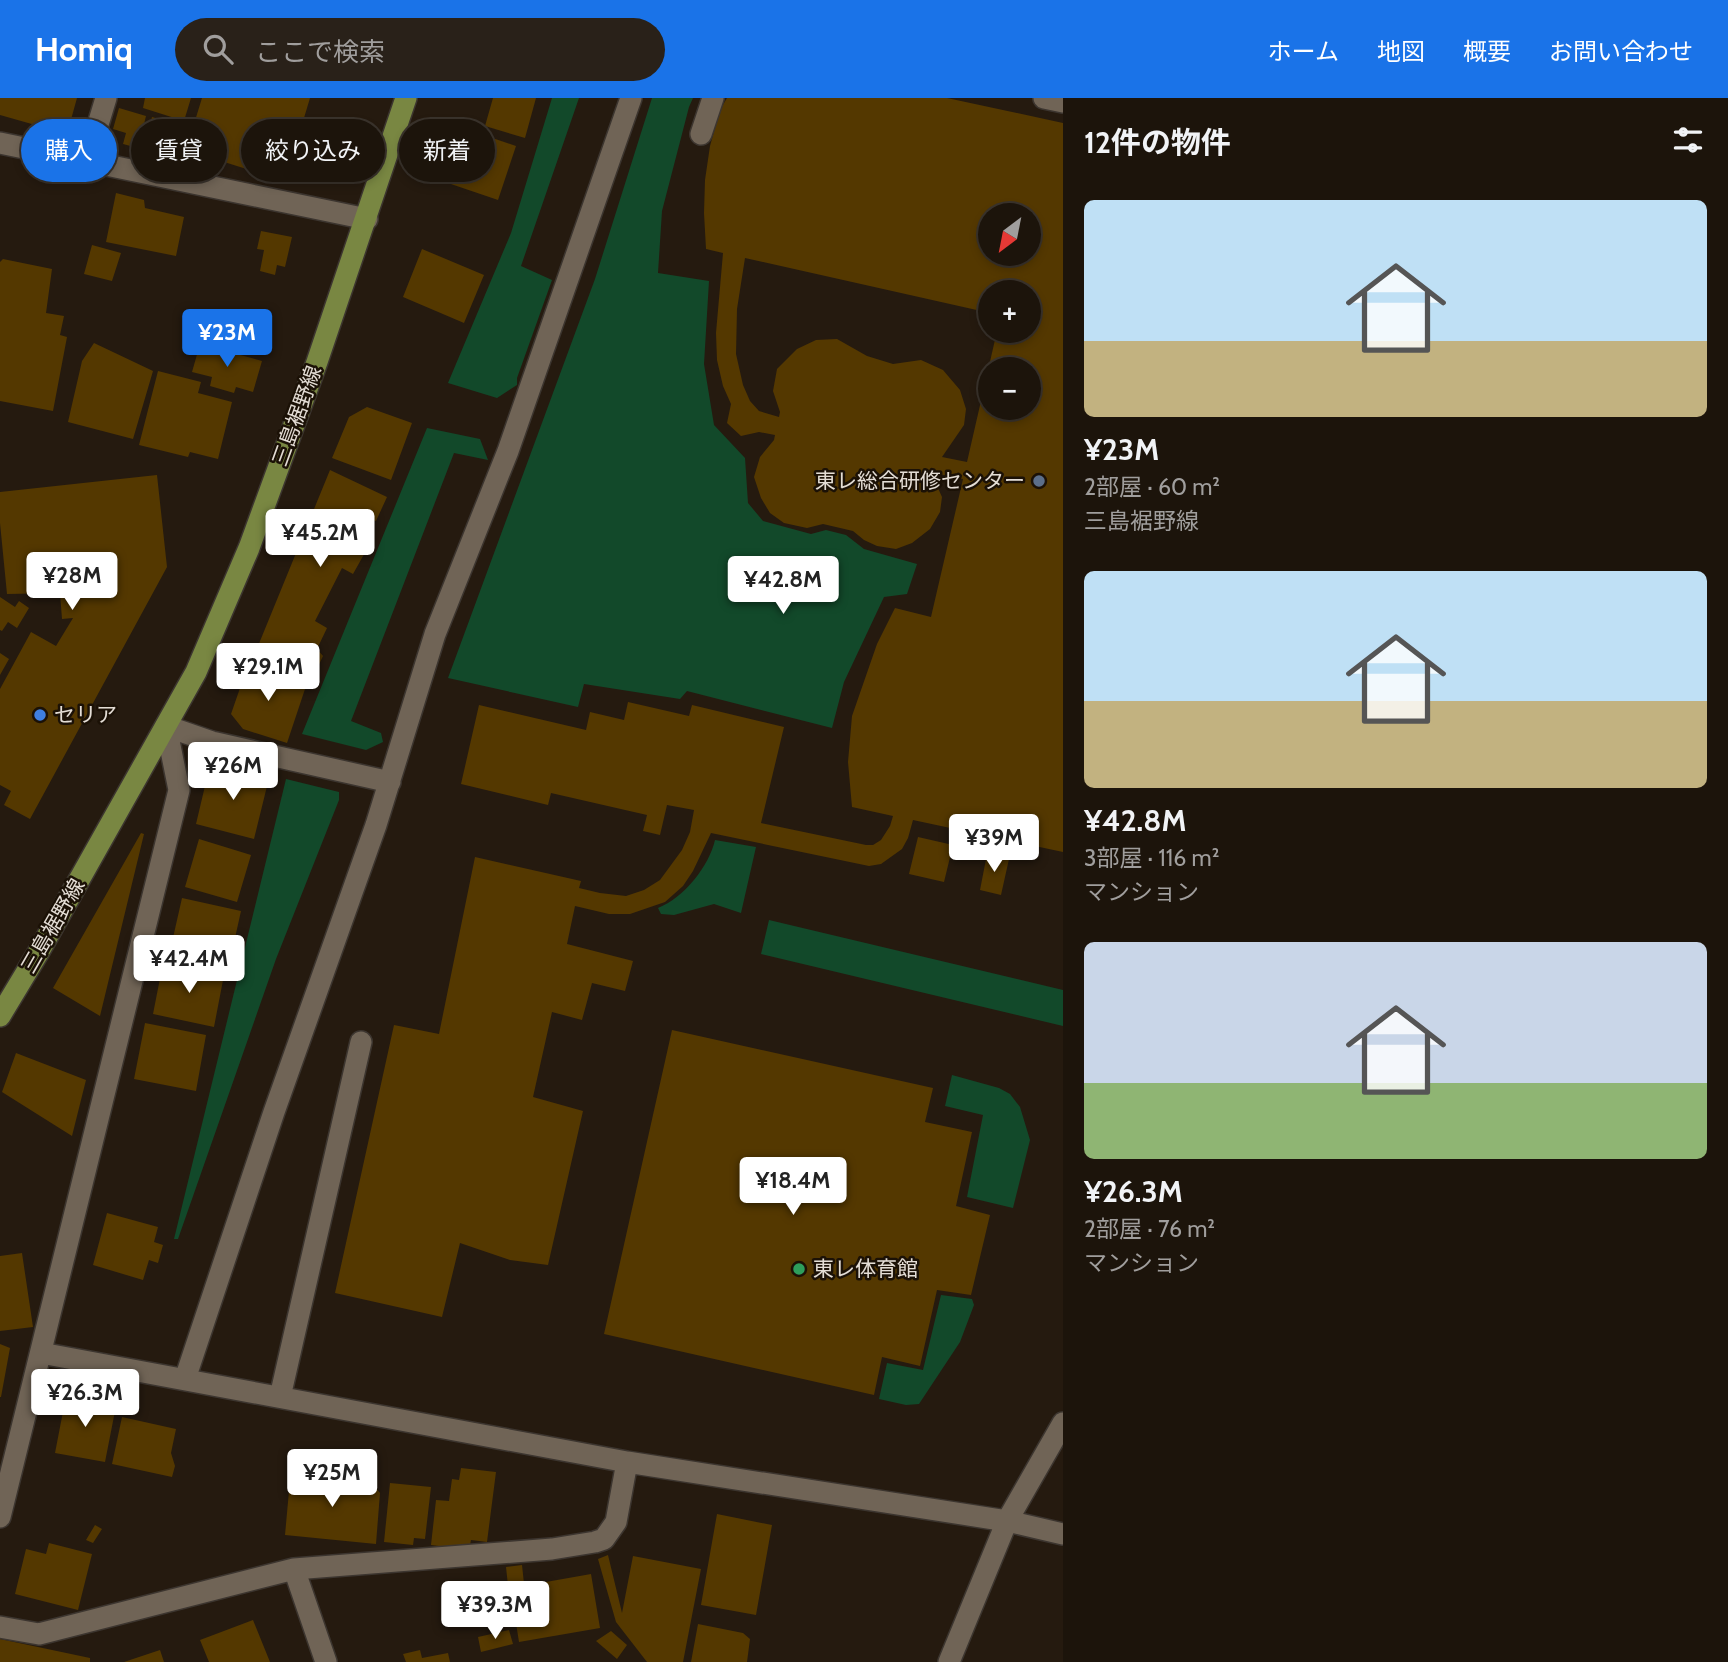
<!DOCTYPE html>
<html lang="ja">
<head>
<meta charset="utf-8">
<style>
  body { margin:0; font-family:Cabin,"Noto Sans JP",sans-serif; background:#292119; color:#f1f3f6; height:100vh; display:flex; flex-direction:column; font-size:26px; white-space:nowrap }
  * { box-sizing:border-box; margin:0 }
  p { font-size:23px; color:#a09e9d }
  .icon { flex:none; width:38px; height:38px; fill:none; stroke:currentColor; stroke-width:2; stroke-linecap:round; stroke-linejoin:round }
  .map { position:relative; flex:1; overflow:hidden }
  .drawer { display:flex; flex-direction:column; background:#1c140b; width:665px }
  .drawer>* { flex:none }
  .guide { position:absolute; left:21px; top:21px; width:665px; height:63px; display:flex; gap:14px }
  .needle { width:46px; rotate:212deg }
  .tools { position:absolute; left:978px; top:105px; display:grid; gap:14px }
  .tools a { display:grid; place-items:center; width:63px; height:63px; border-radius:50%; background:#1c140b; box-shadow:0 4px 10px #0003,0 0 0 2px #3a332c; font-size:35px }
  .price { position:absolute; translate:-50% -60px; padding:0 16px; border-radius:7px; background:#fff; color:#222; font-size:23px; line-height:46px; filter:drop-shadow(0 2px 4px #0008) }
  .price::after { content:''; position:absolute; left:50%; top:42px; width:21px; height:16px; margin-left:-10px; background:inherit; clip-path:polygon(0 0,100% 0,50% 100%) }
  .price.current { background:#1a73e8; color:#fff }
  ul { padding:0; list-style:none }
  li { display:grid; align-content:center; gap:14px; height:371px; padding:0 21px }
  li span { display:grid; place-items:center; height:217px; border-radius:10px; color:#555 }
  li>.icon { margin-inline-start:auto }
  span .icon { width:126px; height:126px; fill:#fffc; stroke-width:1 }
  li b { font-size:30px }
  h2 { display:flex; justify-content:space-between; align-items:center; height:84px; padding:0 21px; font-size:30px }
  .tag { padding:0 24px; border-radius:32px; background:#1c140b; box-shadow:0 4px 10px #0003,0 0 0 2px #3a332c; font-size:24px; line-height:63px }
  .tag.current { background:#1a73e8; color:#fff }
  header { display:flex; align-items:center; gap:42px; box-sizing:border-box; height:98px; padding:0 35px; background:#1a73e8; color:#fff }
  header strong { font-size:33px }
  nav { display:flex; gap:38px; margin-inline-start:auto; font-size:24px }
  .search { width:490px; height:63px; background:#292119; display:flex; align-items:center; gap:18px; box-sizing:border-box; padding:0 24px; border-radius:38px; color:#a09e9d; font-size:26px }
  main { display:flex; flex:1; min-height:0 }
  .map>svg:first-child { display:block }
  .green { fill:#12492a }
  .building { fill:#543800; fill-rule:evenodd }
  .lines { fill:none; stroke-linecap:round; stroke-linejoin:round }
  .minor-casing { stroke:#3c352f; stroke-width:24 }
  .major-casing { stroke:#3c352f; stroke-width:24 }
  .minor { stroke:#706456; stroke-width:21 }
  .major { stroke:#798742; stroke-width:21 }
  .service-dot { fill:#5c6f8a; stroke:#1b1106; stroke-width:2.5 }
  .shop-dot { fill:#3f7fe0; stroke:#1b1106; stroke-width:2.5 }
  .leisure-dot { fill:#2e9e5b; stroke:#1b1106; stroke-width:2.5 }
  .labels { text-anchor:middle; stroke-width:5; stroke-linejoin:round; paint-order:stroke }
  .street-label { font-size:21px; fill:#e4ddd5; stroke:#1b1106 }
  .poi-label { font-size:21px; fill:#e4ddd5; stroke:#1b1106; text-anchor:start }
</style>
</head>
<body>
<header>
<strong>Homiq</strong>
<div class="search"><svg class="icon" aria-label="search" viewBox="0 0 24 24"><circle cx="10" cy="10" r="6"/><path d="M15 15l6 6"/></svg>ここで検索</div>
<nav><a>ホーム</a><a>地図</a><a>概要</a><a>お問い合わせ</a></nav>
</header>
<main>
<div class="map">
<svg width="1063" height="1564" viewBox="0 0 1063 1564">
  <rect width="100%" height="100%" fill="#251a0f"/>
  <path class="green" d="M 552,0 L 579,0 L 521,168 L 552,182 L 517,280 L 517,287 L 497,300 L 448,285 L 511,135 Z
    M 652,0 L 693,0 L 689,9 L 662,113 L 658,175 L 709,183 L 704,266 L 714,327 L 745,360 L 748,405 L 763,423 L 811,436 L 826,432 L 846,437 L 864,451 L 917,466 L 907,496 L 884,499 L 844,584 L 832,630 L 687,593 L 680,601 L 584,586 L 578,609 L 448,580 L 595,181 Z
    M 427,330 L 480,341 L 488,362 L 454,355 L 351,623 L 381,635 L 383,644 L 366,652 L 302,636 Z
    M 286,681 L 339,694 L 339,702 L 276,861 L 178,1141 L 174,1141 Z
    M 715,742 L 756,749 L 741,815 L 714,806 L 674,817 L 661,816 L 658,810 C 684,800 709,768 715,742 Z
    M 769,822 L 1063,892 L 1063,928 L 761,856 Z
    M 952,977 L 999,990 L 1010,996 L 1020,1009 L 1030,1042 L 1013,1110 L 967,1099 L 983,1017 L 945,1008 Z
    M 941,1197 L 972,1201 L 974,1207 L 960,1244 L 919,1306 L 906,1307 L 879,1301 L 887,1265 L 923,1272 Z"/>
  <path class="building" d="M 0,0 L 77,0 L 67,36 L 0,17 Z
    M 145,0 L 191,0 L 184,23 L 143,10 Z
    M 202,0 L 310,0 L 285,83 L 186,52 Z
    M 493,0 L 536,0 L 525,40 L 485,28 Z
    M 727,0 L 947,0 L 1063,25 L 1063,754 L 913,722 L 908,740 L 902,751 L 881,766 L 869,768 L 711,735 L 693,773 L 683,788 L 665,804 L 630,816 L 609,816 L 575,808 L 567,846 L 633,863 L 625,893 L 592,885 L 582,922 L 552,914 L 533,999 L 583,1013 L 548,1167 L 510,1162 L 460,1145 L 442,1219 L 335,1195 L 394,927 L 439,936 L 475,759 L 581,783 L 579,790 L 600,795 L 626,798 L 644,792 L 660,782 L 682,752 L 690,734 L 694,712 L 667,707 L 660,737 L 643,733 L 647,717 L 551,695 L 548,707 L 461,686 L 479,607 L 586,632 L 590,614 L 624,622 L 628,604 L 689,618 L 692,607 L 784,629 L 761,725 L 866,747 L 873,747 L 881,742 L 890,728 L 893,718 L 852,709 L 848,664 L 852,618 L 877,546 L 895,510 L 931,519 L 963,381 L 939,376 L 937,388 L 942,399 L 940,414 L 930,431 L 912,445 L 896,451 L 877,448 L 864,442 L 853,433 L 823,426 L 807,430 L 784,425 L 770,415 L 761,400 L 754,379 L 760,359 L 774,342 L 775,337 L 759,334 L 741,338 L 727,325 L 731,306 L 723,288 L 717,262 L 716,235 L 723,155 L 706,151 L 704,115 L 705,82 L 710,48 L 720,12 ZM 990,117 L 1029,117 L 1029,156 L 990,156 ZM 745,160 L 990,215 L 990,194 L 1029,194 L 1029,233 L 997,233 L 967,364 L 942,359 L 964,327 L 966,311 L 960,292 L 943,272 L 921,262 L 893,266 L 867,258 L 837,241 L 816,242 L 797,251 L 777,271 L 773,293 L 780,314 L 779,319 L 759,313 L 750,303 L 743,287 L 736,256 L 737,211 ZM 990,271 L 1029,271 L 1029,310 L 990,310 Z
    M 119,10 L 146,18 L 138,50 L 123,46 L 126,35 L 113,31 Z
    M 152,19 L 180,27 L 171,57 L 144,49 Z
    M 463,30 L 516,48 L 498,102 L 445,84 Z
    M 116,95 L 144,102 L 145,110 L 184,119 L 176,158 L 106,144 Z
    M 261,133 L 292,139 L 285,169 L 277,167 L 275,177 L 260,173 L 264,152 L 257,151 Z
    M 92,147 L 121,155 L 112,183 L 84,176 Z
    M 422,151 L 484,177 L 464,225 L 403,199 Z
    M 3,161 L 52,171 L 46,215 L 64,218 L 60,237 L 67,239 L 53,313 L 0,303 L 0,164 Z
    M 94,245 L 153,273 L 133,341 L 68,324 L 82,263 Z
    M 200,246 L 262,263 L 253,294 L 236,289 L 234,295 L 210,288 L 212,279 L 192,274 Z
    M 158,273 L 201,284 L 198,295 L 232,304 L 218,361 L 190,354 L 188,359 L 139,347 Z
    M 367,309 L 412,325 L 391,382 L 332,360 L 349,319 Z
    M 330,372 L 387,399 L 376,423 L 369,421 L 357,446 L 367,451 L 353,476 L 342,470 L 315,523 L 327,530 L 317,551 L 323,558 L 314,577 L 258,548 Z
    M 157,377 L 167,469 L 30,721 L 4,707 L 11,693 L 0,687 L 0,591 L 31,534 L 56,548 L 73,520 L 62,521 L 60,495 L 7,496 L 0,425 L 0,394 Z
    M 0,499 L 15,509 L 19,503 L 29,510 L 17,530 L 8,524 L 2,533 L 0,532 Z
    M 0,555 L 9,561 L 0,577 Z
    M 248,567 L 307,585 L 287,645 L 243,631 L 231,616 Z
    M 231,670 L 269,680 L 254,741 L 196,726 L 209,671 L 229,676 Z
    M 141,735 L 144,736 L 100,918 L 53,890 Z
    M 918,739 L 953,747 L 944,784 L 909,776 Z
    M 199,741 L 251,757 L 237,804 L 185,789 Z
    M 987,756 L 1009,761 L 1001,797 L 980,792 Z
    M 182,800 L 241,813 L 229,867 L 170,853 Z
    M 163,865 L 224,877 L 214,929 L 153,916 Z
    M 145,925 L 206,937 L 196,993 L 134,981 Z
    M 672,932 L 933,990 L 925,1024 L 972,1034 L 956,1108 L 990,1117 L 971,1197 L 937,1192 L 920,1268 L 882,1259 L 874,1297 L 604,1236 Z
    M 16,955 L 86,982 L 72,1038 L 2,994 Z
    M 107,1115 L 158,1129 L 154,1144 L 163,1147 L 158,1165 L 149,1162 L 143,1182 L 93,1167 Z
    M 22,1155 L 33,1229 L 0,1233 L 0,1158 Z
    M 0,1246 L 10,1250 L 1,1299 L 0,1299 Z
    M 66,1298 L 116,1308 L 105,1364 L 55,1355 Z
    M 122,1319 L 176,1331 L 171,1355 L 175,1368 L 172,1379 L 112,1366 Z
    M 461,1370 L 496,1374 L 487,1444 L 471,1442 L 469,1452 L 431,1447 L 436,1402 L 449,1403 L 452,1381 L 459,1382 Z
    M 291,1371 L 322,1374 L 321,1381 L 372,1385 L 380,1395 L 376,1446 L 285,1437 Z
    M 390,1385 L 431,1389 L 425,1441 L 414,1440 L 413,1447 L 384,1444 Z
    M 717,1416 L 772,1427 L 756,1517 L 701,1507 Z
    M 95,1427 L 102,1431 L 93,1445 L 86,1442 Z
    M 49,1445 L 92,1456 L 78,1512 L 15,1496 L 26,1451 L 46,1456 Z
    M 608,1457 L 622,1515 L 633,1458 L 701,1471 L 683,1564 L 647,1564 L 616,1524 L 598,1461 Z
    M 522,1467 L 525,1495 L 509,1497 L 506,1469 Z
    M 591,1476 L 600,1530 L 519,1544 L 512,1500 L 531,1497 L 529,1487 Z
    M 253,1522 L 270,1564 L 209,1564 L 200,1542 Z
    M 698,1526 L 743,1535 L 750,1541 L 747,1564 L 691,1564 Z
    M 509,1532 L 513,1546 L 481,1554 L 478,1539 Z
    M 611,1533 L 627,1547 L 617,1561 L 596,1543 Z
    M 0,1541 L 90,1560 L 90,1564 L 0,1564 Z
    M 160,1552 L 164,1564 L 124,1564 Z
    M 420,1552 L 422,1560 L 448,1555 L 450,1564 L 406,1564 L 403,1556 Z"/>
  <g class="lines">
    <g class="minor-casing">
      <path id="minor" d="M 1044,0 L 1063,4
        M 701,36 L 713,0
        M 0,45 L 367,121
        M 87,63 L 106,0
        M 166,628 L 212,644 L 390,684
        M 41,1255 L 627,1364 L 1007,1423 L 1063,1436
        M 185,1281 L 274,1014 L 376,727 L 435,536 L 508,353 L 631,0
        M 280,1299 L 361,944
        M 0,1419 L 179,692 L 166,628
        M 294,1471 L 326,1564
        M 0,1529 L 39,1536 L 294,1471 L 552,1451 L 595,1444 L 604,1441 L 616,1424 L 627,1364
        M 949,1564 L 1007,1423 L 1063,1325"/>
    </g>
    <g class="major-casing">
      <path id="major" d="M 0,918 L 38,855 L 196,574 L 249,450 L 317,264 L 406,0"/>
    </g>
    <use href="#minor" class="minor"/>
    <use href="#major" class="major"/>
  </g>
  <circle class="service-dot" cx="1039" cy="383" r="7"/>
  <circle class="shop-dot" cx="40" cy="617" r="7"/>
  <circle class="leisure-dot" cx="799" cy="1171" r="7"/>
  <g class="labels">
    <g class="street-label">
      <text transform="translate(297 318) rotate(-70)" y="7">三島裾野線</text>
      <text transform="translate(53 828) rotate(-60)" y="7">三島裾野線</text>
    </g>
    <g class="poi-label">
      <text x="1025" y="390" text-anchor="end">東レ総合研修センター</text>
      <text x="54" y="624">セリア</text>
      <text x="813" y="1178">東レ体育館</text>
    </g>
  </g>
</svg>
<div class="tools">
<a><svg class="needle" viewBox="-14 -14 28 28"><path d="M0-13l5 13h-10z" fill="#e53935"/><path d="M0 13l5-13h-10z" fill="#a09e9d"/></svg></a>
<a>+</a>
<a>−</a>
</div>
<b class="price current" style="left:227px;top:271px">¥23M</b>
<b class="price" style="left:320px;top:471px">¥45.2M</b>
<b class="price" style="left:72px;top:514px">¥28M</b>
<b class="price" style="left:783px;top:518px">¥42.8M</b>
<b class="price" style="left:268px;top:605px">¥29.1M</b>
<b class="price" style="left:233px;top:704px">¥26M</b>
<b class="price" style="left:994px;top:776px">¥39M</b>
<b class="price" style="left:189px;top:897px">¥42.4M</b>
<b class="price" style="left:793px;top:1119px">¥18.4M</b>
<b class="price" style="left:85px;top:1331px">¥26.3M</b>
<b class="price" style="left:332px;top:1411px">¥25M</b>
<b class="price" style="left:495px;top:1543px">¥39.3M</b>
<div class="guide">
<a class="tag current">購入</a>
<a class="tag">賃貸</a>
<a class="tag">絞り込み</a>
<a class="tag">新着</a>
</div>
</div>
<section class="drawer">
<h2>12件の物件<svg class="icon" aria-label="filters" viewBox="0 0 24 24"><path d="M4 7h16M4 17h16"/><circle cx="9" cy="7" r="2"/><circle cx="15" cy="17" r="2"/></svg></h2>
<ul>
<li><span style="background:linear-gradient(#bfe0f5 65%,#c2b280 0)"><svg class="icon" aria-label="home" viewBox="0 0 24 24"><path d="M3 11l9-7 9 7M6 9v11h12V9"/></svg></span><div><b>¥23M</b><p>2部屋 · 60 m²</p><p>三島裾野線</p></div></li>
<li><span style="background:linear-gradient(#bfe0f5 60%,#c2b280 0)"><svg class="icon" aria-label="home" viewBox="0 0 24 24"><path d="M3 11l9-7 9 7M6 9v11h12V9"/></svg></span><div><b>¥42.8M</b><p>3部屋 · 116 m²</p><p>マンション</p></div></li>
<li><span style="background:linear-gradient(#c9d6e8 65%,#8fb573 0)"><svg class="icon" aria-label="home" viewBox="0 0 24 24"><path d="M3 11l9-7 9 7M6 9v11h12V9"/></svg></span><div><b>¥26.3M</b><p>2部屋 · 76 m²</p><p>マンション</p></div></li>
</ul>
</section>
</main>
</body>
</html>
